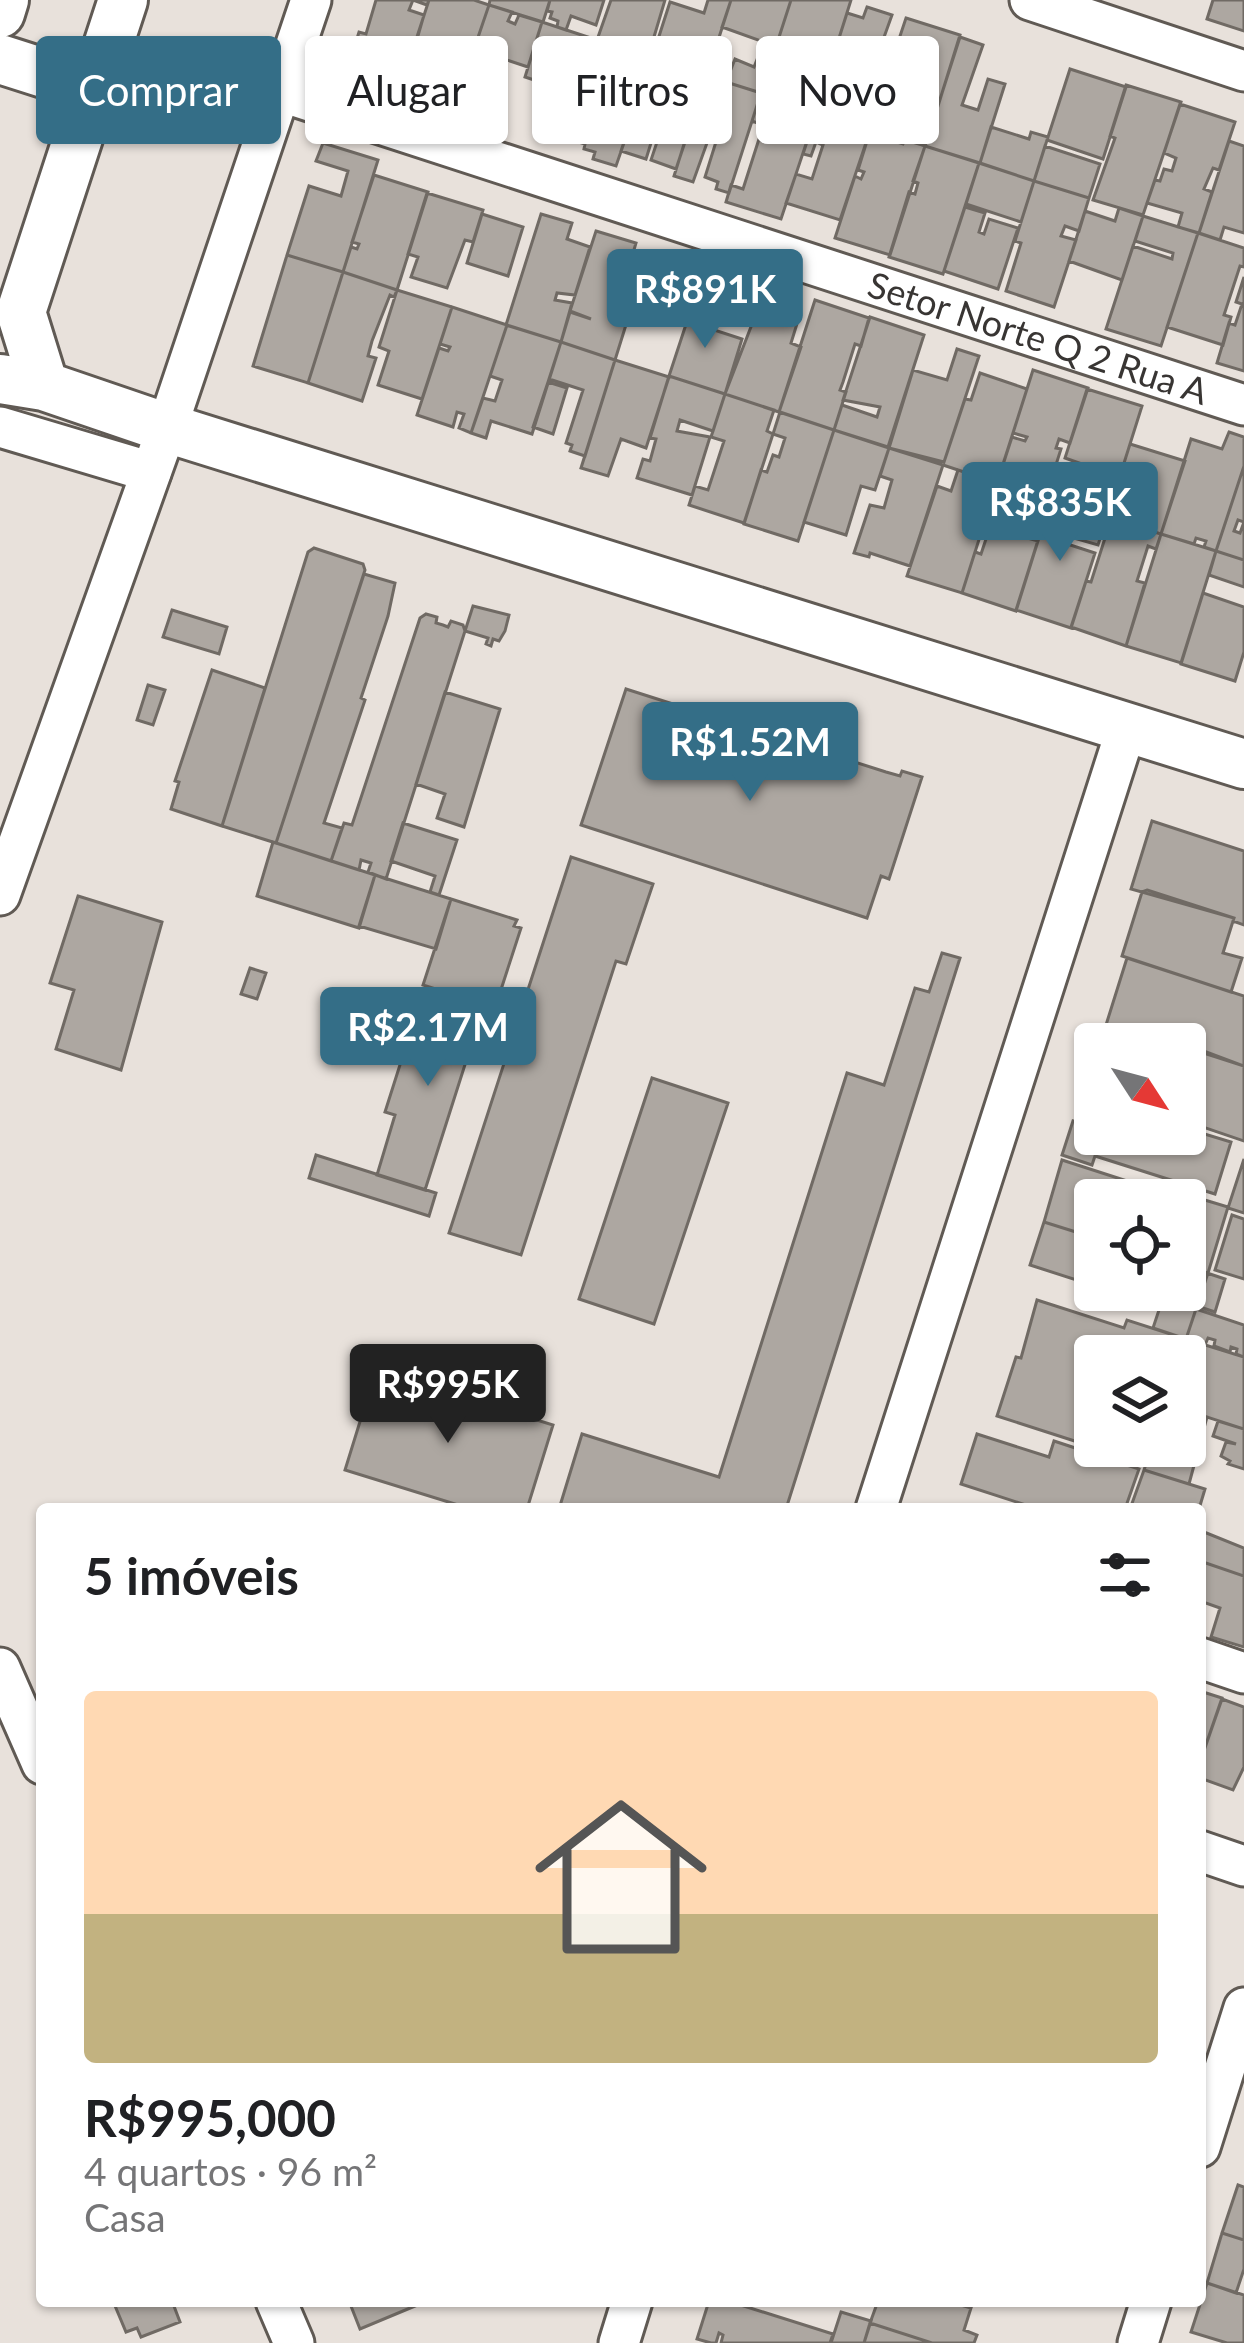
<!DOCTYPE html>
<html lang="pt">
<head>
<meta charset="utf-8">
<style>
  body { margin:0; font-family:Lato,sans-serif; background:#f2f2f2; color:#202124; height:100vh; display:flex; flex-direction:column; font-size:45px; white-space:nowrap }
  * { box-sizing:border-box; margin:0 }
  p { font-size:39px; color:#757577 }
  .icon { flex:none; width:66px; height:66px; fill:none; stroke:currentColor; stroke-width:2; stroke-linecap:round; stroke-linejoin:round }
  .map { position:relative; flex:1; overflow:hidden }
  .side { position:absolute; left:36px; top:1503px; width:1170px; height:804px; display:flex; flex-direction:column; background:#fff; border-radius:12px; box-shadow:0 3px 9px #0004 }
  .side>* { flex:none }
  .top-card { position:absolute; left:36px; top:36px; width:1173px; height:108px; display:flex; gap:24px }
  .needle { width:78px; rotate:126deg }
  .tools { position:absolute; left:1074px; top:1023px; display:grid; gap:24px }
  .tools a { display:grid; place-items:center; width:132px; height:132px; border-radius:12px; background:#fff; box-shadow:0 3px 9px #0004; font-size:60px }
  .price { position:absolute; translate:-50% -102px; padding:0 27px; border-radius:12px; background:#346e87; color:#fff; font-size:39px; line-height:78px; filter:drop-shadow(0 3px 6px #0008) }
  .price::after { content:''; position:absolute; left:50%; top:72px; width:36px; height:27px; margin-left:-18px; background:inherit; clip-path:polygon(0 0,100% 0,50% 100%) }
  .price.current { background:#222; color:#fff }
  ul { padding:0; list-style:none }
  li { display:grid; align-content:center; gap:24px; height:636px; padding:0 48px }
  li span { display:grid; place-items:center; height:372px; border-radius:12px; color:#555 }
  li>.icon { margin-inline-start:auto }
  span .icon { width:216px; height:216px; fill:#fffc; stroke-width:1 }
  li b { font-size:51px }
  h2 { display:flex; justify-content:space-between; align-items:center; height:144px; padding:0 48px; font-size:51px }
  .chip { padding:0 42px; border-radius:12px; background:#fff; box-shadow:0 3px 9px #0004; font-size:42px; line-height:108px }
  .chip.current { background:#346e87; color:#fff }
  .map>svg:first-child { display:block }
  .building { fill:#ada7a1; stroke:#706a64; stroke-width:3 }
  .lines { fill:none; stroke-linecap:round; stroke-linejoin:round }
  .minor-casing { stroke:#605a54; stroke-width:45 }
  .tertiary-casing { stroke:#605a54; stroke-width:54 }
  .minor { stroke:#fff; stroke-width:39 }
  .tertiary { stroke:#fff; stroke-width:48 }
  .labels { text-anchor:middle; stroke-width:10; stroke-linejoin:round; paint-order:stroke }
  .street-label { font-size:36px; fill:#383533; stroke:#f6efe8 }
</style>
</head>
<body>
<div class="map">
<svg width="1244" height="2343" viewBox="0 0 1244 2343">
  <rect width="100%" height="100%" fill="#e8e1db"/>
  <path class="building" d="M 376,0 L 429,0 L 427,5 L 413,0 L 409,10 L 424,15 L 415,46 L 406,43 L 404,47 L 413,50 L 402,86 L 348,67 L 359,32 L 366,34 Z
    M 429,0 L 474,0 L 489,5 L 469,64 L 434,53 L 416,105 L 397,98 Z
    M 490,0 L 550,0 L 543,22 L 489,5 Z
    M 550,0 L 604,0 L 596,25 L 571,16 L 566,30 L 557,27 L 558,21 L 550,18 L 552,12 L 547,11 Z
    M 611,0 L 665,0 L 648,57 L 597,40 Z
    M 708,0 L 731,0 L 707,75 L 652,58 L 670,2 L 704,13 Z
    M 731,0 L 791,0 L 761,93 L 726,82 L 735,59 L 754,67 L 764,42 L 722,27 Z
    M 791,0 L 851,0 L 830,67 L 816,63 L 811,78 L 791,74 L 788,83 L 820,97 L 816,111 L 761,93 Z
    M 1213,0 L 1244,0 L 1244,31 L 1207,19 Z
    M 489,5 L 512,12 L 508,21 L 515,24 L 519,15 L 542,22 L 528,67 L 474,49 Z
    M 867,7 L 892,15 L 883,40 L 897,44 L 870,128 L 816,111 L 826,79 L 835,82 L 827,76 L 847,13 L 863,18 Z
    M 906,18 L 960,35 L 938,106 L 883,87 Z
    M 542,22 L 597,40 L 579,95 L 525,77 Z
    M 960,37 L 983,45 L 962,105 L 978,110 L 988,79 L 1005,84 L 980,163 L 925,146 Z
    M 597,40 L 652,58 L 637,103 L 599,87 L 595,99 L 635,111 L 616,166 L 593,159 L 595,152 L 584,149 L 585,144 L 566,138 Z
    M 652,58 L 707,76 L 676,169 L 651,160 L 667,112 L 661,111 L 646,159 L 621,151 Z
    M 1070,69 L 1126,87 L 1103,159 L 1047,140 Z
    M 707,76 L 761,93 L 729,193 L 716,189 L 718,182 L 705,177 L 720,129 L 693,121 Z
    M 1126,85 L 1181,102 L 1143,215 L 1093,200 L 1115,138 L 1110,136 Z
    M 882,91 L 937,109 L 925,146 L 902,139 L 904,132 L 892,128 L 890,134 L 870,128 Z
    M 761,93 L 817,111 L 781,219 L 726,202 L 731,185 L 743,189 L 759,139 L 768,127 L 752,121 Z
    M 1180,104 L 1235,122 L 1219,170 L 1213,168 L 1204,189 L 1212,192 L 1199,233 L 1178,227 L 1182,213 L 1147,203 L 1155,180 L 1160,181 L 1164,169 L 1172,171 L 1176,158 L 1164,153 Z
    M 817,111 L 871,128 L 840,220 L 786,203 L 796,174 L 812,179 L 823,145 L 816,142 L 811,156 L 803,154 Z
    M 691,122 L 712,129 L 693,182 L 674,176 Z
    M 991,127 L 1029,139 L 1031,132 L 1048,137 L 1034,181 L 980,163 Z
    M 871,128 L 899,138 L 897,142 L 903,144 L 905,139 L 925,146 L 890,255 L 835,238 L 855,176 L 861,179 L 864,172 L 858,170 Z
    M 1229,141 L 1244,146 L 1244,233 L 1224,227 L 1220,240 L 1199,233 Z
    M 323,143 L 378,160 L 343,272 L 287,255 L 309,186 L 341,196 L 348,171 L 316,161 Z
    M 925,146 L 979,163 L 943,274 L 889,257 L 909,192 L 915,194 L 918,183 L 913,181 Z
    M 1045,146 L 1100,164 L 1089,198 L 1034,181 Z
    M 979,163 L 1034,181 L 1021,222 L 966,204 Z
    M 374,175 L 428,192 L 397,290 L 343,272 L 351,247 L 357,249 L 359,244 L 352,242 Z
    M 1034,181 L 1089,198 L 1079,231 L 1065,226 L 1061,236 L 1076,240 L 1054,307 L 1006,291 L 1021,243 L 1015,241 Z
    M 427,193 L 483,210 L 473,242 L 465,240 L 447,288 L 411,277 L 418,257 L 408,254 Z
    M 965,207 L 985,213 L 979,232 L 984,234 L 989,219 L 1018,228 L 998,289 L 944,271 Z
    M 1119,208 L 1143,216 L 1122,280 L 1069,261 L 1085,211 L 1115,221 Z
    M 482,214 L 523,227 L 508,276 L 467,263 Z
    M 541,214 L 572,223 L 567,239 L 590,247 L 575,295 L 557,293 L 555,300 L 572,303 L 561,342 L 506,325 Z
    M 1143,216 L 1198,233 L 1161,346 L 1106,329 L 1133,246 L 1172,259 L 1173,253 L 1135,241 Z
    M 596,231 L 636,243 L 616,311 L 622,313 L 628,294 L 635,296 L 615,360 L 561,342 L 570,312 L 591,319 L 570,311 Z
    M 1198,233 L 1244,248 L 1244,267 L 1240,266 L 1224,315 L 1231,317 L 1223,345 L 1167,327 Z
    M 287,255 L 343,272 L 308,383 L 253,366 Z
    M 343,272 L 397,290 L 394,297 L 390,295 L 372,341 L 368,356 L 376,358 L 362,401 L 308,383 Z
    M 1244,277 L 1244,371 L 1217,363 L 1229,323 L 1235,325 L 1242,304 L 1236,302 Z
    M 397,290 L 452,307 L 422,399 L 378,385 L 389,351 L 379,347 Z
    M 696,294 L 714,300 L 705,327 L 742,339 L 725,394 L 669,376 Z
    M 815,300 L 869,318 L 861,346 L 855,344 L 843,382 L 840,390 L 846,392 L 834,430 L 779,412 Z
    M 761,301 L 800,314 L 791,343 L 801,347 L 779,412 L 725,394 Z
    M 452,307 L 507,325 L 471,433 L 459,428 L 464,414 L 457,412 L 453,427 L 417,415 L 439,348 L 448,351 L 450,347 L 440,344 Z
    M 870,317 L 924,335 L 888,447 L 834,430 L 842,405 L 877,417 L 880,407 L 843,400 Z
    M 507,325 L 561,342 L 532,434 L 491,421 L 486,438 L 471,433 L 483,398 L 495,401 L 502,380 L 490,376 Z
    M 561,342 L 615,360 L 585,456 L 570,451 L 572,445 L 566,443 L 583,390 L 549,379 Z
    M 957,349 L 979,356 L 944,462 L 889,448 L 913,370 L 947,380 Z
    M 615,360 L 669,377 L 646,448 L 621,439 L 608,476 L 581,468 Z
    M 1033,370 L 1088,388 L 1070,443 L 1059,439 L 1056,448 L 1061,449 L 1048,490 L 1044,489 L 1042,496 L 997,483 L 1012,437 L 1025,441 L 1027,437 L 1013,433 Z
    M 980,373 L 1027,389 L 997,483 L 943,465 L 965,399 L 971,400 Z
    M 669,376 L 725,394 L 713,431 L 680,420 L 677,431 L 710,437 L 692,495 L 637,478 L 643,459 L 650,461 L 656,439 L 650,438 Z
    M 548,382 L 567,388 L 553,434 L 533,427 Z
    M 1087,389 L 1142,406 L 1107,517 L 1051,499 L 1060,475 L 1073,479 L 1079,463 L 1065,458 Z
    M 725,394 L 774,410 L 767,431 L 773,434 L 744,523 L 689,505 L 695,486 L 708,490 L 724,441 L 711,437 Z
    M 780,412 L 834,430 L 798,541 L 744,524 L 761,470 L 767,472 L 773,455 L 779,457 L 785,438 L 773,434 Z
    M 834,430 L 889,448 L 875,490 L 861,486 L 846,535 L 804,522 Z
    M 1229,432 L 1244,437 L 1244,466 L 1216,551 L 1204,547 L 1206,541 L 1196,538 L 1194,544 L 1161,534 L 1191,439 L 1222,449 Z
    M 1130,444 L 1185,461 L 1161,534 L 1107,517 Z
    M 889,448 L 943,465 L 910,566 L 870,553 L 869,557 L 854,553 L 870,505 L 884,508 L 892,480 L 880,476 Z
    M 1244,466 L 1244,522 L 1238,520 L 1234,531 L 1240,533 L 1244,522 L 1244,560 L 1216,551 Z
    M 958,470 L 997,483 L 962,593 L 907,576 L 937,486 L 951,491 Z
    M 997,483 L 1051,499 L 1040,537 L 985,520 Z
    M 1051,499 L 1107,517 L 1098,545 L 1060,534 L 1058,541 L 1095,553 L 1071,628 L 1016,610 Z
    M 1107,517 L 1161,534 L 1156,549 L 1148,546 L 1137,581 L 1145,583 L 1126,646 L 1071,627 L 1086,581 L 1091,582 L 1106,535 L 1102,533 Z
    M 990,527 L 1038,541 L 1016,611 L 962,593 L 975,552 L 981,554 Z
    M 1161,534 L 1216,551 L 1181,663 L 1126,646 Z
    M 314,548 L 363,564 L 365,570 L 276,843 L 222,826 L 308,552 Z
    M 1216,551 L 1244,560 L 1244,587 L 1209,575 Z
    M 364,574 L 395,583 L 388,616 L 361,698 L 365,700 L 324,823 L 342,828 L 331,861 L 276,843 Z
    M 1203,593 L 1244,607 L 1244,652 L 1235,681 L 1181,664 Z
    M 473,606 L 509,615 L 505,631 L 499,641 L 493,639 L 491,646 L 486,644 L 488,638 L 465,631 Z
    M 172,610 L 227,627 L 219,654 L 163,637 Z
    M 426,614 L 437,617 L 436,623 L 443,625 L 448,627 L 451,621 L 463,625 L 465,631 L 386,879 L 368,872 L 371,863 L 361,860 L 359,870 L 331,861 L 344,823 L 352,825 L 420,618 Z
    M 212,670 L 265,688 L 222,826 L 171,809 L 179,782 L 175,781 Z
    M 148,685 L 165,690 L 153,725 L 137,720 Z
    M 626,689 L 886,772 L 900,776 L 902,771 L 922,777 L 889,879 L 881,876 L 867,918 L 581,825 Z
    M 445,692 L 500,709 L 464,827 L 437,818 L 445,794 L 416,784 Z
    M 1152,821 L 1244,851 L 1244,925 L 1233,921 L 1234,918 L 1131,889 Z
    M 403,823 L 457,840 L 439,895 L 430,892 L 435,876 L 391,861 Z
    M 273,842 L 375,875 L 359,928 L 257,896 Z
    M 571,857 L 653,884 L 626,964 L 616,961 L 521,1255 L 449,1233 Z
    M 375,875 L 451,899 L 436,949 L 359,926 Z
    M 1147,890 L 1234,918 L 1223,953 L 1242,958 L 1231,992 L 1122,956 L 1142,892 Z
    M 78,896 L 162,922 L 121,1070 L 56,1049 L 74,990 L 50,983 Z
    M 451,899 L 517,920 L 514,926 L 521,928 L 495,1008 L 423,985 Z
    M 942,953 L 960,958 L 786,1509 L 559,1509 L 582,1434 L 719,1477 L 847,1073 L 884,1085 L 915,988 L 929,992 Z
    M 1127,958 L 1244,996 L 1244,1066 L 1185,1044 L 1106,1025 Z
    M 250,968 L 266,973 L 257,999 L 241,994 Z
    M 436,989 L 484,1005 L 425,1190 L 377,1175 L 395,1115 L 385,1112 L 405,1049 L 416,1052 Z
    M 1106,1025 L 1125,1027 L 1177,1044 L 1100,1044 Z
    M 1185,1047 L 1244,1066 L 1244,1141 L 1185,1121 Z
    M 652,1078 L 728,1103 L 654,1324 L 579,1299 Z
    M 1095,1118 L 1095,1134 L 1185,1134 L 1185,1128 L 1231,1142 L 1215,1194 L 1095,1156 L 1092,1165 L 1062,1155 L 1073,1121 L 1092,1127 Z
    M 316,1155 L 436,1193 L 429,1216 L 309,1178 Z
    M 1244,1159 L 1244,1213 L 1228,1208 Z
    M 1062,1160 L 1155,1190 L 1152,1200 L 1095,1200 L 1095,1238 L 1044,1222 Z
    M 1175,1191 L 1228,1207 L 1208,1273 L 1185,1266 L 1185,1200 L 1172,1200 Z
    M 1232,1215 L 1244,1219 L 1244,1279 L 1215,1270 Z
    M 1044,1222 L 1095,1238 L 1095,1286 L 1030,1265 Z
    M 1185,1266 L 1208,1273 L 1186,1339 L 1153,1328 L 1160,1307 L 1108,1290 L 1185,1290 Z
    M 1207,1273 L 1225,1279 L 1215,1312 L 1197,1306 Z
    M 1037,1300 L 1124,1328 L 1127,1320 L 1186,1339 L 1181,1356 L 1095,1356 L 1095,1446 L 1152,1446 L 1146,1464 L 997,1416 L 1016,1357 L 1021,1358 Z
    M 1196,1309 L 1244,1325 L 1244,1357 L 1236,1354 L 1237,1349 L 1231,1347 L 1230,1352 L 1214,1346 L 1215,1340 L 1208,1338 L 1205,1345 L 1186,1339 Z
    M 1186,1339 L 1244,1357 L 1244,1429 L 1185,1410 L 1185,1356 L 1181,1356 Z
    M 376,1370 L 553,1425 L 527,1509 L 471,1509 L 345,1470 Z
    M 1185,1410 L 1207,1417 L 1189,1484 L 1144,1470 L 1152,1446 L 1185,1446 Z
    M 1218,1421 L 1244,1429 L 1244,1469 L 1228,1464 L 1230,1461 L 1221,1456 L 1226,1442 L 1236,1444 L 1213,1436 Z
    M 977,1434 L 1049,1457 L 1054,1441 L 1139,1469 L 1125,1509 L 1038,1509 L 961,1484 Z
    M 1144,1470 L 1205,1489 L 1199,1509 L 1130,1509 Z
    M 1204,1532 L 1244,1548 L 1244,1576 L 1200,1561 L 1200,1536 Z
    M 1200,1561 L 1244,1576 L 1244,1647 L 1211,1637 L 1220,1608 L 1200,1601 Z
    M 1200,1691 L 1222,1698 L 1200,1762 Z
    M 1222,1699 L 1244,1707 L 1244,1767 L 1233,1790 L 1200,1778 L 1200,1762 Z
    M 1238,2185 L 1244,2187 L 1244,2240 L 1222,2233 Z
    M 1222,2233 L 1244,2240 L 1244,2269 L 1236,2293 L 1207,2283 Z
    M 1207,2283 L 1244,2295 L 1244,2343 L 1227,2343 L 1191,2332 Z
    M 113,2301 L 172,2301 L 180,2322 L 141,2337 L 137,2328 L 126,2332 Z
    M 349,2301 L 427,2301 L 360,2329 Z
    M 709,2301 L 728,2301 L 833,2334 L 830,2343 L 721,2343 L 723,2335 L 719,2333 L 716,2343 L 711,2343 L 697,2339 Z
    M 878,2301 L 947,2301 L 971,2308 L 964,2330 L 977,2335 L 974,2343 L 932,2343 L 870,2323 Z
    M 841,2312 L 871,2321 L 864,2343 L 831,2343 Z
    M 870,2323 L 932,2343 L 864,2343 Z"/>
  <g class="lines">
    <g class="minor-casing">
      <g id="minor">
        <path d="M 1030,0 L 1244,71"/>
        <path id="s1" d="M 282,92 L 1244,405"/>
        <path d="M 0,427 L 151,472"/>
        <path d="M 0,895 L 167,428 L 311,0"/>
        <path d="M 876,1509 L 1127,727"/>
        <path d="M 1200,1658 L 1244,1673"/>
        <path d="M 0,1668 L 42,1764"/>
        <path d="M 1200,1851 L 1244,1866"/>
        <path d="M 1200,2147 L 1244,2008"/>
        <path d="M 276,2301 L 294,2343"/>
        <path d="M 619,2343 L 632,2301"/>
        <path d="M 1138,2343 L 1151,2301"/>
      </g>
    </g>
    <g class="tertiary-casing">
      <path id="tertiary" d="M 0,13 L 4,0
        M 0,59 L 94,89
        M 0,379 L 44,386 L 167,428 L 1244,764
        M 44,386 L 21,312 L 123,0"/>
    </g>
    <use href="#minor" class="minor"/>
    <use href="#tertiary" class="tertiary"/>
  </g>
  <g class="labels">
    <g class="street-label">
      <text dy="13" stroke="none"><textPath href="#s1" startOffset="795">Setor Norte Q 2 Rua A</textPath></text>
    </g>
  </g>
</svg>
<div class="tools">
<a><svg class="needle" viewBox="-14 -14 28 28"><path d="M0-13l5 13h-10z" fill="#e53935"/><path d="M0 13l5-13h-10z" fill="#757577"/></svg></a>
<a><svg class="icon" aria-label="locate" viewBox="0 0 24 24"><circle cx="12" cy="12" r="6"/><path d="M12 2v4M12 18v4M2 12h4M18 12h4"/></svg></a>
<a><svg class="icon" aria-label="layers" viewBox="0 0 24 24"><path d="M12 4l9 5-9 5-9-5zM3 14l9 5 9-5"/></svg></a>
</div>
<b class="price" style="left:705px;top:351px">R$891K</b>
<b class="price" style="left:1060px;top:564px">R$835K</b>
<b class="price" style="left:750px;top:804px">R$1.52M</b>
<b class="price" style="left:428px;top:1089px">R$2.17M</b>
<b class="price current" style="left:448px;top:1446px">R$995K</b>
<div class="top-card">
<a class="chip current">Comprar</a>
<a class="chip">Alugar</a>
<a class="chip">Filtros</a>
<a class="chip">Novo</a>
</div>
<section class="side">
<h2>5 imóveis<svg class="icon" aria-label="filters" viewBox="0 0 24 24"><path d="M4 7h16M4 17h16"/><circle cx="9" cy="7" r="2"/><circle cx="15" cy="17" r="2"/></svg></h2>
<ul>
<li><span style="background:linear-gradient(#ffd9b3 60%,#c2b280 0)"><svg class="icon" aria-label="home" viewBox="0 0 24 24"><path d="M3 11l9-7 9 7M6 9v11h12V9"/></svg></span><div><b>R$995,000</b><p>4 quartos · 96 m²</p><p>Casa</p></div></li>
</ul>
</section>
</div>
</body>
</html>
